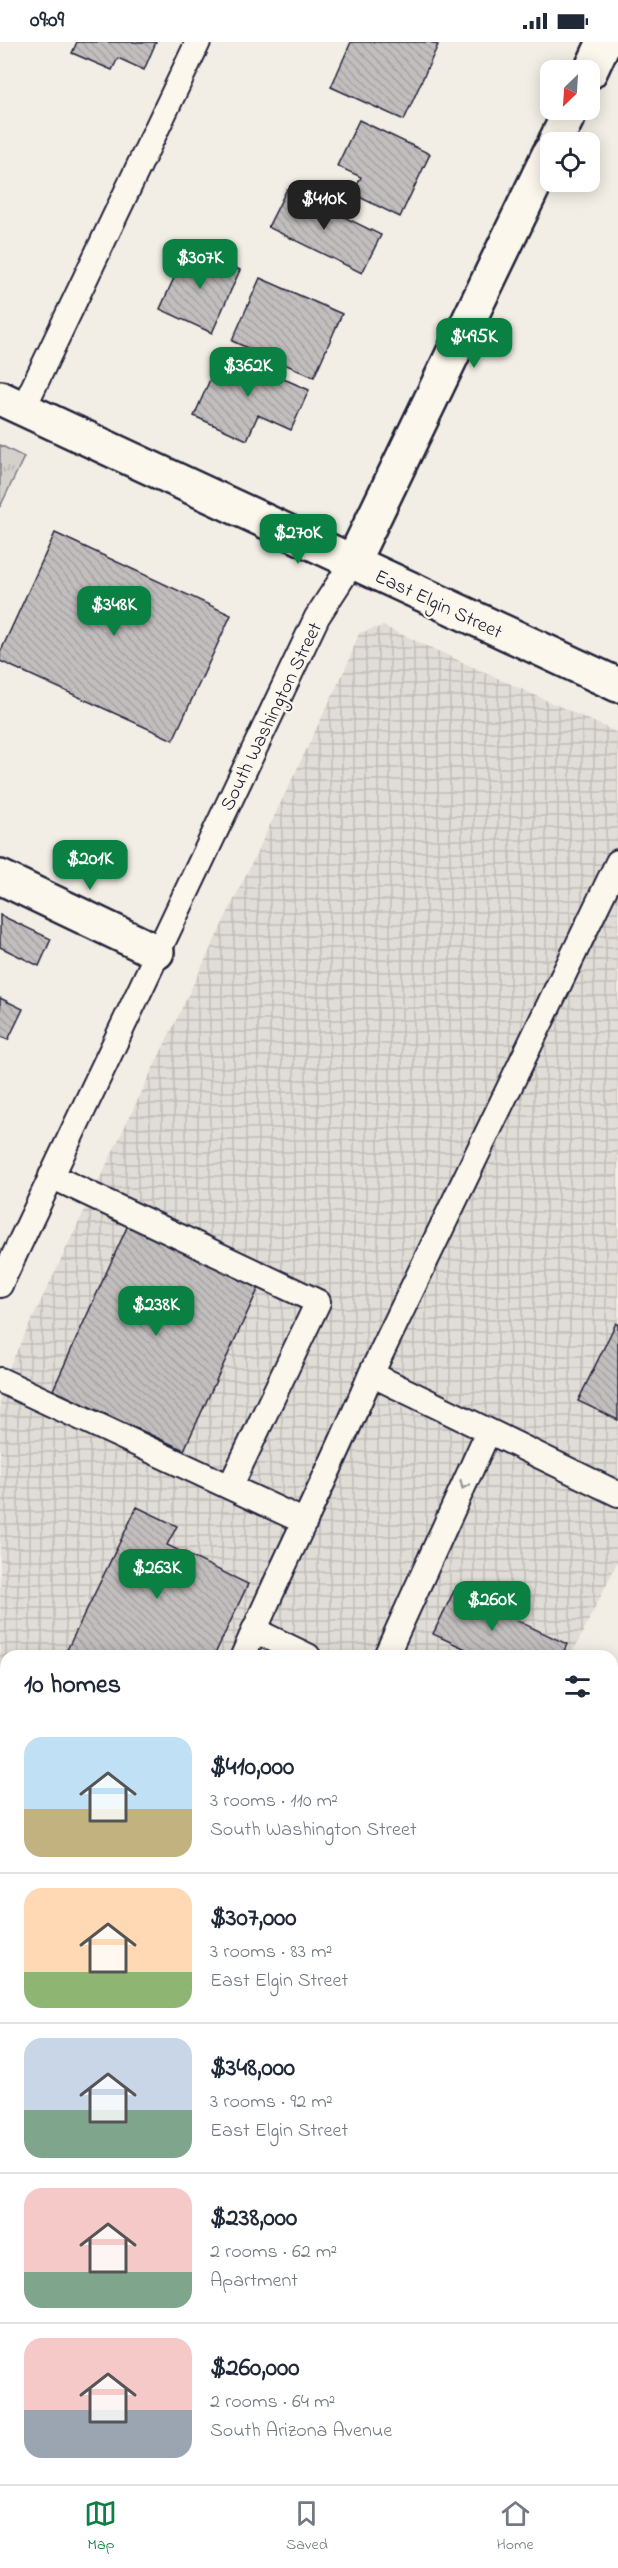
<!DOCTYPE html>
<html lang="en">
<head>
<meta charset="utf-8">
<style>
  body { margin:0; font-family:"Indie Flower",sans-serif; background:#f6f6f7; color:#1f2937; height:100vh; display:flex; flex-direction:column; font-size:22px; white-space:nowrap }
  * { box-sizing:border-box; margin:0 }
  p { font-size:20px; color:#747a83 }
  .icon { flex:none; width:33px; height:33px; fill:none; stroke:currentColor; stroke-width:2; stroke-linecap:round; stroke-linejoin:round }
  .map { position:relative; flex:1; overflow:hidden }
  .side { position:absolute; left:0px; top:1608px; width:618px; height:834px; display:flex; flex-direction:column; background:#fff; border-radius:18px 18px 0 0; box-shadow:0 3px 15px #0003 }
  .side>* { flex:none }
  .needle { width:39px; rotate:205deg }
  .controls { position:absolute; left:540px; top:18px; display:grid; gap:12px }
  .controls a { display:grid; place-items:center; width:60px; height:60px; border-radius:12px; background:#fff; box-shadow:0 3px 15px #0003; font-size:30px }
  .price { position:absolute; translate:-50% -51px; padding:0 14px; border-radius:12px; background:#0b8043; color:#fff; font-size:20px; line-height:39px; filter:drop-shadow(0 2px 3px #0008) }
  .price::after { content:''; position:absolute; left:50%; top:36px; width:18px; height:14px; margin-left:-9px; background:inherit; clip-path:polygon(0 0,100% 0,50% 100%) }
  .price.selected { background:#222; color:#fff }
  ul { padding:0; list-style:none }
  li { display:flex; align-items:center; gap:18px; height:150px; padding:0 24px }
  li+li { border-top:2px solid #e0e1e3 }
  li span { display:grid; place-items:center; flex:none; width:168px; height:120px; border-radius:18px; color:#555 }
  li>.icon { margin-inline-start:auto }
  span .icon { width:72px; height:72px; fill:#fffc; stroke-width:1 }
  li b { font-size:26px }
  h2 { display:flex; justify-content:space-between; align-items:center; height:72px; padding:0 24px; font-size:26px }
  .status { display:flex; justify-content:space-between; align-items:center; height:42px; padding:0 30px; background:#fff; direction:ltr }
  .status svg { height:16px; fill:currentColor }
  .tabs { display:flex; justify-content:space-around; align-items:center; height:84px; border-top:2px solid #e0e1e3; background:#fff; font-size:16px; color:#747a83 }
  .tabs a { display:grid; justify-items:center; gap:3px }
  .tabs .selected { color:#0b8043 }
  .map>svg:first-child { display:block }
  .built { fill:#e0dcd6 }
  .industrial { fill:url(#industrial-grid) }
  .park { fill:url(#park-tufts); stroke:#7b7a84; stroke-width:1.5 }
  .building { fill:url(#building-back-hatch); stroke:#22223b; stroke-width:1.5 }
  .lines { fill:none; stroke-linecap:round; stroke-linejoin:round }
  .lane-casing { stroke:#22223b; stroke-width:28 }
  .street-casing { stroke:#22223b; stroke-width:38 }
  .secondary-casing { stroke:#22223b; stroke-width:38 }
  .primary-casing { stroke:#22223b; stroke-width:38 }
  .lane { stroke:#fbf7ec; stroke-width:24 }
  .street { stroke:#fbf7ec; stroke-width:33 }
  .secondary { stroke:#fbf7ec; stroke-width:33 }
  .primary { stroke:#fbf7ec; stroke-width:33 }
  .oneway { stroke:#99979c }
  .labels { text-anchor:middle; stroke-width:4.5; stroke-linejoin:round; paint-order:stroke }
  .street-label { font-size:20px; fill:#22223b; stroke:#fbf7ec }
</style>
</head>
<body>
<div class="status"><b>09:09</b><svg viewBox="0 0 49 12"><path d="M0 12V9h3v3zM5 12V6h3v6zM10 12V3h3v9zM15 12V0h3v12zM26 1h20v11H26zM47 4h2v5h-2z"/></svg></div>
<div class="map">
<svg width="618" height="2442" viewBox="0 0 618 2442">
  <defs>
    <pattern id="industrial-grid" width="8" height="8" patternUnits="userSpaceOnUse" patternTransform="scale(1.5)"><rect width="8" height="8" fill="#e0dcd6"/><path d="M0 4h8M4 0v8" fill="none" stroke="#c0bcb9"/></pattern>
    <pattern id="park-tufts" width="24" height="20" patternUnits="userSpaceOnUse" patternTransform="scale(1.5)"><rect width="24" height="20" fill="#d4d1cc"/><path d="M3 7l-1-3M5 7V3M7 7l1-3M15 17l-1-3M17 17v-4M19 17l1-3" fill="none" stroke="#b6b3b0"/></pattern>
    <pattern id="building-back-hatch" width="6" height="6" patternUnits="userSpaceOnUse" patternTransform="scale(1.5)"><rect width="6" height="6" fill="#c2bebe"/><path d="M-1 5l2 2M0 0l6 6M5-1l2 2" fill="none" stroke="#a6a3a4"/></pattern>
  </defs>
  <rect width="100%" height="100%" fill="#f2eee5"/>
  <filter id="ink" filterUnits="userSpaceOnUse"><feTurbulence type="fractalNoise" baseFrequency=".0167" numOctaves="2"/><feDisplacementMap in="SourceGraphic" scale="12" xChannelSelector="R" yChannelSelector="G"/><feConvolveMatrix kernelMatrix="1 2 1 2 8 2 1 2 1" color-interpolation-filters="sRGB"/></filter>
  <g filter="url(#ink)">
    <path class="built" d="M 0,1755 L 6,1758 L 6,2436 L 200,2436 L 197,2442 L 0,2442 Z
      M 618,1841 L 618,1929 L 612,1924 L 612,1853 Z"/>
    <path class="industrial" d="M 383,584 L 618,691 L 618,1519 L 571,1614 L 6,1614 L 6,1645 L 0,1643 L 0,1344 L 348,621 L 359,591 Z"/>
    <path class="park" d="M 0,403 L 24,415 L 0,465 Z"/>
    <path class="building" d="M 77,0 L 156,0 L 144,28 L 118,16 L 112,28 L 72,11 Z
      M 351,0 L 430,0 L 438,3 L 404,78 L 331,45 Z
      M 359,78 L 430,112 L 400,175 L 353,152 L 361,135 L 337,124 Z
      M 287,147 L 381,193 L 362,231 L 268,185 Z
      M 188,205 L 240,228 L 212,291 L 160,267 Z
      M 260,236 L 342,272 L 314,335 L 232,299 Z
      M 222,310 L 309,348 L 291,388 L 258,373 L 247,398 L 194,374 Z
      M 55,491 L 231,573 L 173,698 L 0,619 L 0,611 Z
      M 0,873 L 51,897 L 39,924 L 0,905 Z
      M 0,956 L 23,967 L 8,998 L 0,994 Z
      M 128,1183 L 260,1243 L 184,1408 L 53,1348 Z
      M 616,1281 L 618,1283 L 618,1378 L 578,1359 Z
      M 137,1465 L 177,1484 L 167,1503 L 248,1542 L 214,1614 L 64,1614 Z
      M 454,1549 L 567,1602 L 562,1614 L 468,1614 L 470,1609 L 433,1592 Z
      M 612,2163 L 618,2166 L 618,2232 L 612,2229 Z
      M 612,2350 L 618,2353 L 618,2442 L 365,2442 L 368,2436 L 612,2436 Z
      M 0,2387 L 6,2390 L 6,2436 L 10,2436 L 7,2442 L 0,2442 Z
      M 10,2436 L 104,2436 L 117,2442 L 7,2442 Z"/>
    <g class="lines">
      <g class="lane-casing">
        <path id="lane" d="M 23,367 L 198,0
          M 51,1134 L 318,1260 L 230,1445
          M 0,1243 L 317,575 L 352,521
          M 371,1332 L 618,1452
          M 0,1338 L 305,1480
          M 254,1588 L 308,1614
          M 243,1614 C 284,1519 331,1428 371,1332 L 618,820
          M 386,1614 L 488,1390
          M 0,2232 L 6,2230"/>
      </g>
      <g class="street-casing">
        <path id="street" d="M 590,30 L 604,0
          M 555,100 L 571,68
          M 0,356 L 618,643
          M 352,521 L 550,110
          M 0,835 L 157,910"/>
      </g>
      <g class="secondary-casing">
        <path id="secondary" d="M 0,1702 L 6,1705
          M 612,1981 L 618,1984"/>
      </g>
      <g class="primary-casing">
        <path id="primary" d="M 612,1658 L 618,1646
          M 612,1736 L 618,1739
          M 612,1791 L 618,1779
          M 243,2442 L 245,2436
          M 290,2442 L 293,2436"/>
      </g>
      <use href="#lane" class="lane"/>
      <use href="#street" class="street"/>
      <use href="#secondary" class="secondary"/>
      <use href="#primary" class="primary"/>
    </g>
    <defs><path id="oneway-chevron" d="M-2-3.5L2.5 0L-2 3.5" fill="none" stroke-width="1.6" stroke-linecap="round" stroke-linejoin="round" transform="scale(1.5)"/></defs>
    <use class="oneway" href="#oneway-chevron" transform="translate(464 1443) rotate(115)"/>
  </g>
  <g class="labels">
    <g class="street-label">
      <text transform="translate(439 561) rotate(25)" y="7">East Elgin Street</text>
      <text transform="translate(270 674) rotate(-64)" y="7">South Washington Street</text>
    </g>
  </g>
</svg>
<div class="controls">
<a><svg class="needle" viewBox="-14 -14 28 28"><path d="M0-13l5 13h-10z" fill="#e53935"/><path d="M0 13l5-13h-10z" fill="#747a83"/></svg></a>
<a><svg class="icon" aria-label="locate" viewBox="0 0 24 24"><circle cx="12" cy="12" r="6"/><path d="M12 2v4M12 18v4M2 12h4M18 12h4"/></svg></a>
</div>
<b class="price selected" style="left:324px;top:189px">$410K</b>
<b class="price" style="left:200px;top:248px">$307K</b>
<b class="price" style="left:474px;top:327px">$495K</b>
<b class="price" style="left:248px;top:356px">$362K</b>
<b class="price" style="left:298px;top:523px">$270K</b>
<b class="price" style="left:114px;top:595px">$348K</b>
<b class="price" style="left:90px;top:849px">$201K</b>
<b class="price" style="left:156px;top:1295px">$238K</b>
<b class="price" style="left:157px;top:1558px">$263K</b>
<b class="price" style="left:492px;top:1590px">$260K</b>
<section class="side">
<h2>10 homes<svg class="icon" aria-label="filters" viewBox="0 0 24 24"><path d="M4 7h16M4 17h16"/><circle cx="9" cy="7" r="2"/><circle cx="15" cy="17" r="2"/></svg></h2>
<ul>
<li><span style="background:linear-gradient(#bfe0f5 60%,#c2b280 0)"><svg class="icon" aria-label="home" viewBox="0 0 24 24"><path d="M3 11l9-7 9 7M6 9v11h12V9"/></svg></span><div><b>$410,000</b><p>3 rooms · 110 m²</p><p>South Washington Street</p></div></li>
<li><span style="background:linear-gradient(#ffd9b3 70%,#8fb573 0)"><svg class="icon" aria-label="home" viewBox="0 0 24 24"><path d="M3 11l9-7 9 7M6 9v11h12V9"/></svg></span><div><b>$307,000</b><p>3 rooms · 83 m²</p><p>East Elgin Street</p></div></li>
<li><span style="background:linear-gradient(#c9d6e8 60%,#7fa58c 0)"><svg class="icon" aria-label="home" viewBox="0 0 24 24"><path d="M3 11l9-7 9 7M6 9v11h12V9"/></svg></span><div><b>$348,000</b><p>3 rooms · 92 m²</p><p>East Elgin Street</p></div></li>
<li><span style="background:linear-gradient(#f6c9c9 70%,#7fa58c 0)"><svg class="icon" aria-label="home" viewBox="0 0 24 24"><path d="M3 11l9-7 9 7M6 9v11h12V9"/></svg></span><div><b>$238,000</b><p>2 rooms · 62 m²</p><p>Apartment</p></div></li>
<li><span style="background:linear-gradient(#f6c9c9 60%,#9aa5b1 0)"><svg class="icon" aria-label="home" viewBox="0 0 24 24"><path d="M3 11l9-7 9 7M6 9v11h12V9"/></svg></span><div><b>$260,000</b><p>2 rooms · 64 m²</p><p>South Arizona Avenue</p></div></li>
</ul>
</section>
</div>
<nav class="tabs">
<a class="selected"><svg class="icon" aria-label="map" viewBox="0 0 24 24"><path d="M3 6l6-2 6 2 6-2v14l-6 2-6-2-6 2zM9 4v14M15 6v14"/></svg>Map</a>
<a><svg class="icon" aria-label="saved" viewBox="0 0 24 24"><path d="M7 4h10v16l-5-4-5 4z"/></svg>Saved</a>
<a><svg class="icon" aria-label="home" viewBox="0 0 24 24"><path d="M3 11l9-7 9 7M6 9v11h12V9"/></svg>Home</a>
</nav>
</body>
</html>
